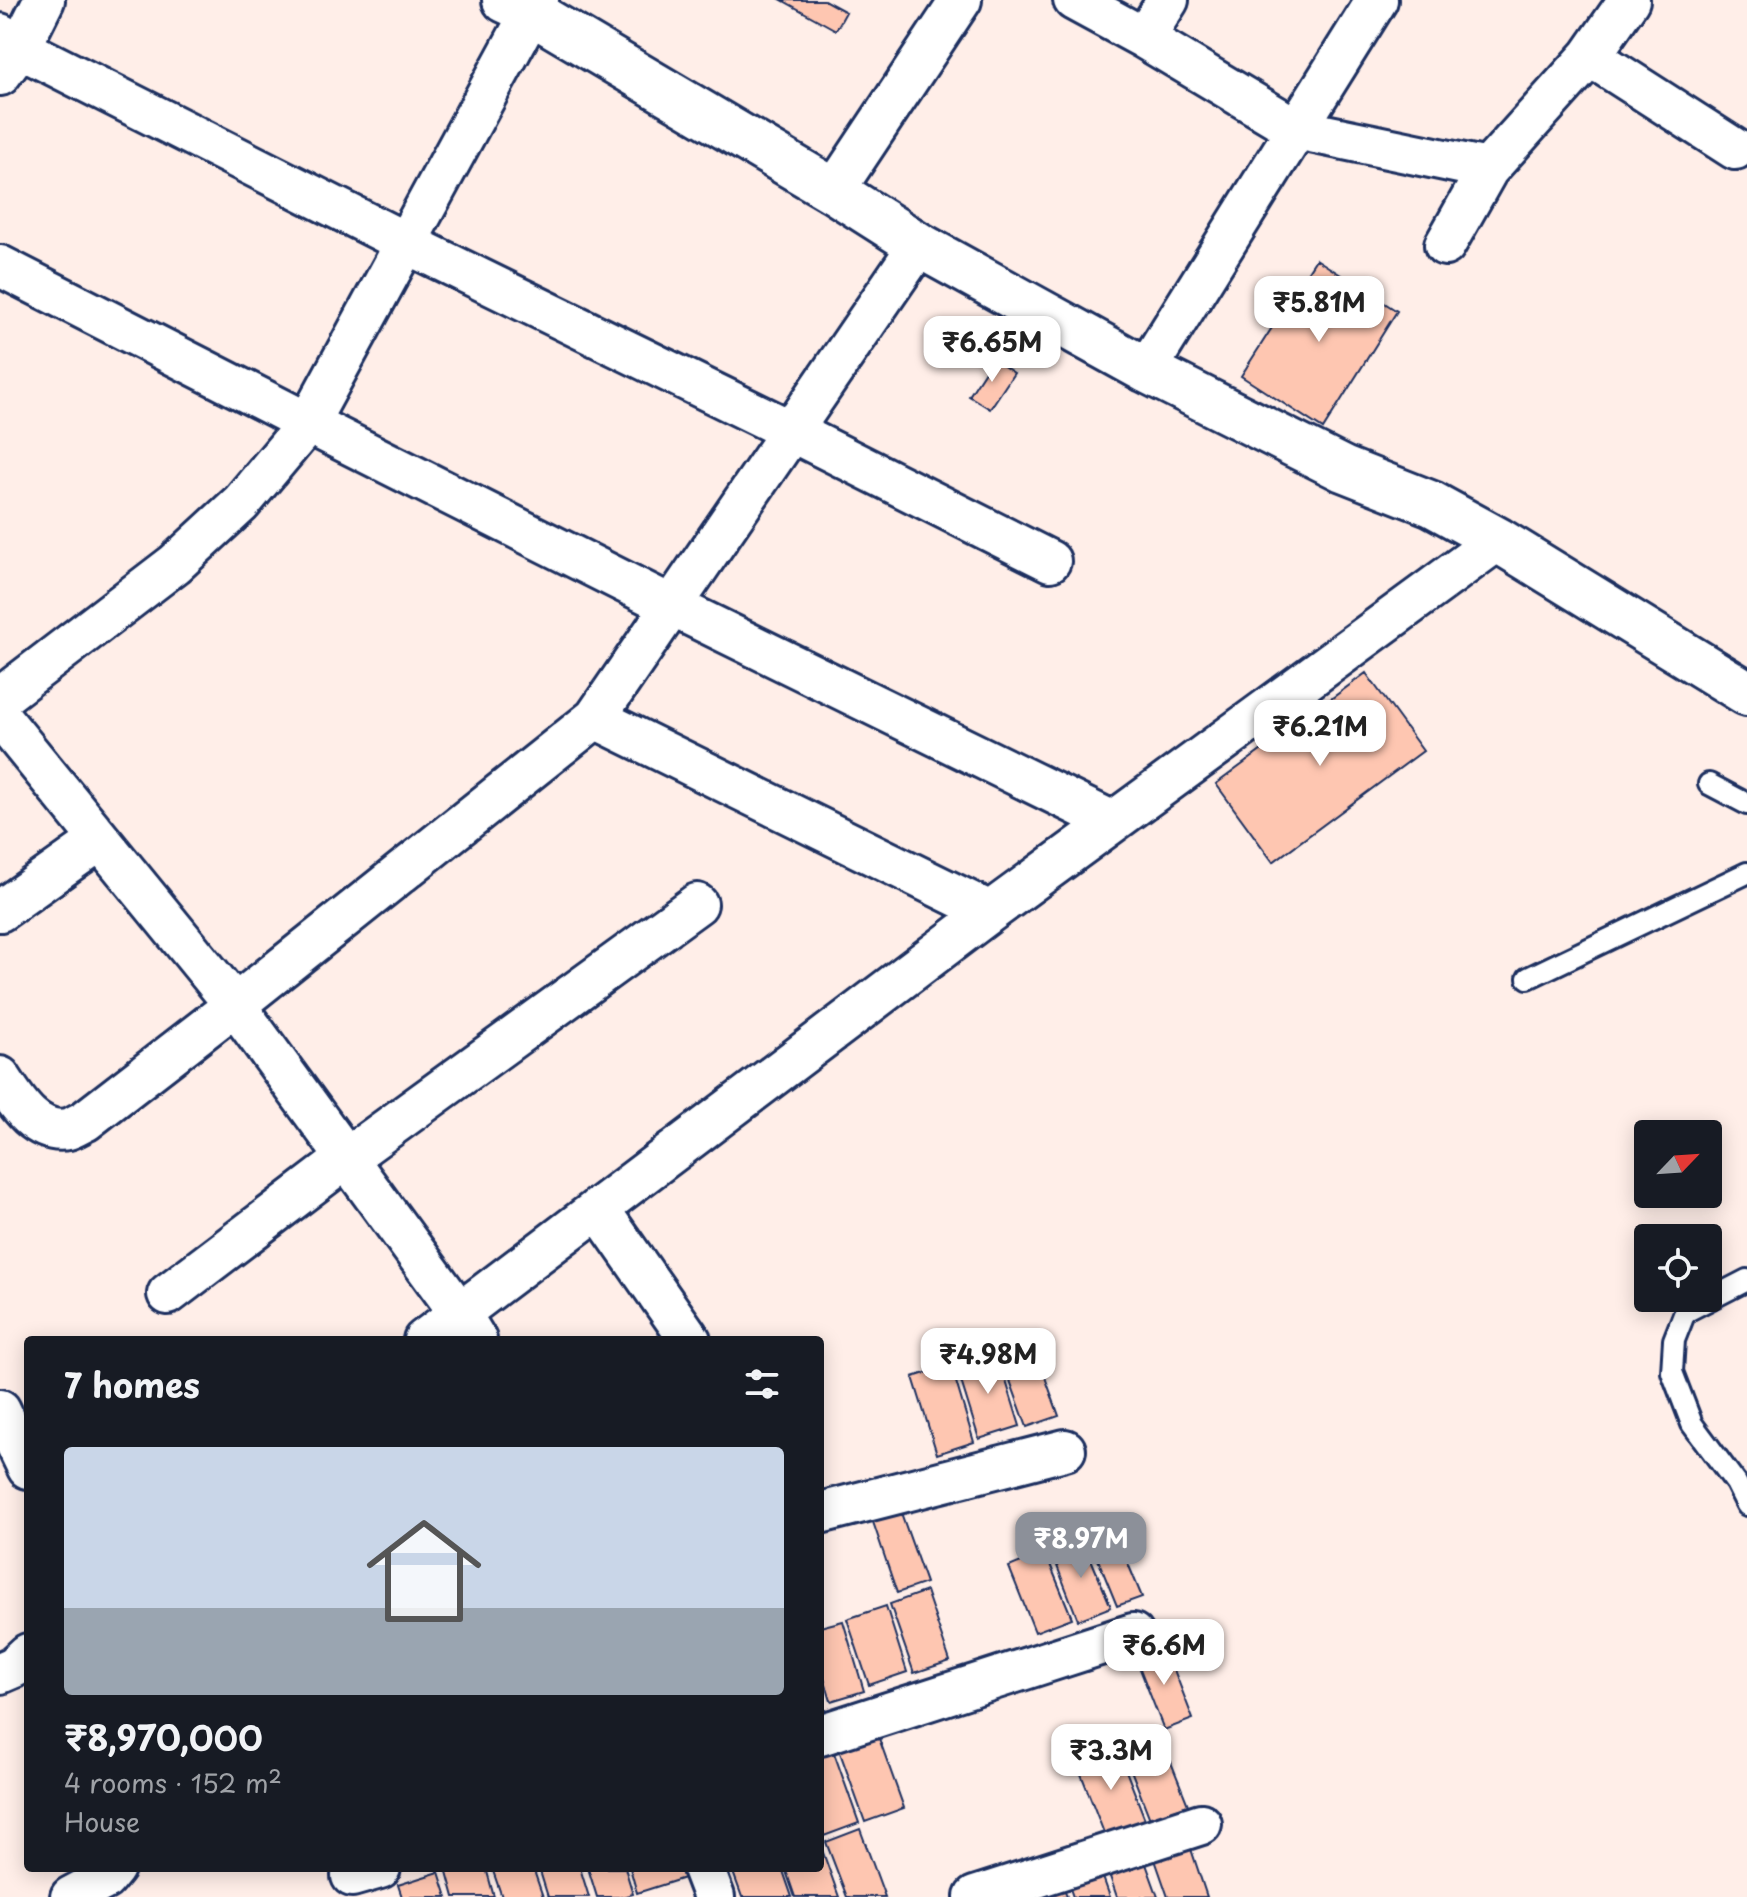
<!DOCTYPE html>
<html lang="en">
<head>
<meta charset="utf-8">
<style>
  body { margin:0; font-family:"Playpen Sans",sans-serif; background:#242831; color:#f1f3f6; height:100vh; display:flex; flex-direction:column; font-size:30px; white-space:nowrap }
  * { box-sizing:border-box; margin:0 }
  p { font-size:26px; color:#9ea1a6 }
  .icon { flex:none; width:44px; height:44px; fill:none; stroke:currentColor; stroke-width:2; stroke-linecap:round; stroke-linejoin:round }
  .map { position:relative; flex:1; overflow:hidden }
  .drawer { position:absolute; left:24px; top:1336px; width:800px; height:536px; display:flex; flex-direction:column; background:#171b24; border-radius:8px; box-shadow:0 4px 20px #0003 }
  .drawer>* { flex:none }
  .needle { width:52px; rotate:65deg }
  .buttons { position:absolute; left:1634px; top:1120px; display:grid; gap:16px }
  .buttons a { display:grid; place-items:center; width:88px; height:88px; border-radius:8px; background:#171b24; box-shadow:0 4px 20px #0003; font-size:40px }
  .price { position:absolute; translate:-50% -68px; padding:0 18px; border-radius:16px; background:#fff; color:#222; font-size:26px; line-height:52px; filter:drop-shadow(0 2px 4px #0008) }
  .price::after { content:''; position:absolute; left:50%; top:48px; width:24px; height:18px; margin-left:-12px; background:inherit; clip-path:polygon(0 0,100% 0,50% 100%) }
  .price.on { background:#8c9099; color:#fff }
  ul { padding:0; list-style:none }
  li { display:grid; align-content:center; gap:16px; height:424px; padding:0 40px }
  li+li { border-top:2px solid #363941 }
  li span { display:grid; place-items:center; height:248px; border-radius:8px; color:#555 }
  li>.icon { margin-inline-start:auto }
  span .icon { width:144px; height:144px; fill:#fffc; stroke-width:1 }
  li b { font-size:34px }
  h2 { display:flex; justify-content:space-between; align-items:center; height:96px; padding:0 40px; font-size:34px }
  .map>svg:first-child { display:block }
  .building { fill:#fec6b1; stroke:#1b2f5e; stroke-width:2 }
  .lines { fill:none; stroke-linecap:round; stroke-linejoin:round }
  .lane-casing { stroke:#1b2f5e; stroke-width:26 }
  .street-casing { stroke:#1b2f5e; stroke-width:46 }
  .secondary-casing { stroke:#1b2f5e; stroke-width:50 }
  .lane { stroke:#fff; stroke-width:20 }
  .street { stroke:#fff; stroke-width:40 }
  .secondary { stroke:#fff; stroke-width:44 }
</style>
</head>
<body>
<div class="map">
<svg width="1747" height="1897" viewBox="0 0 1747 1897">
  <rect width="100%" height="100%" fill="#ffeee8"/>
  <filter id="ink" filterUnits="userSpaceOnUse"><feTurbulence type="fractalNoise" baseFrequency=".0125" numOctaves="2"/><feDisplacementMap in="SourceGraphic" scale="16" xChannelSelector="R" yChannelSelector="G"/><feConvolveMatrix kernelMatrix="1 2 1 2 8 2 1 2 1" color-interpolation-filters="sRGB"/></filter>
  <g filter="url(#ink)">
    <path class="building" d="M 782,0 L 824,0 L 846,12 L 836,30 Z
      M 1316,259 L 1397,311 L 1323,429 L 1241,376 Z
      M 993,359 L 1014,373 L 990,409 L 969,396 Z
      M 1366,673 L 1423,751 L 1273,862 L 1216,784 Z
      M 1032,1341 L 1059,1416 L 1027,1427 L 1000,1353 Z
      M 997,1352 L 1020,1426 L 979,1439 L 956,1365 Z
      M 951,1365 L 974,1442 L 937,1454 L 913,1377 Z
      M 900,1510 L 926,1583 L 897,1593 L 872,1519 Z
      M 1114,1530 L 1142,1597 L 1117,1606 L 1090,1540 Z
      M 1083,1540 L 1111,1607 L 1078,1620 L 1052,1553 Z
      M 1045,1552 L 1072,1618 L 1035,1632 L 1009,1567 Z
      M 926,1591 L 950,1661 L 914,1673 L 890,1604 Z
      M 886,1606 L 907,1672 L 869,1685 L 847,1619 Z
      M 843,1621 L 864,1691 L 831,1701 L 820,1665 L 820,1627 Z
      M 1164,1644 L 1193,1719 L 1164,1730 L 1135,1656 Z
      M 876,1730 L 904,1808 L 865,1822 L 837,1744 Z
      M 1159,1732 L 1188,1805 L 1150,1819 L 1122,1747 Z
      M 1116,1745 L 1146,1822 L 1106,1838 L 1076,1761 Z
      M 833,1750 L 859,1823 L 824,1836 L 820,1824 L 820,1755 Z
      M 860,1829 L 885,1897 L 847,1897 L 826,1842 Z
      M 1189,1843 L 1207,1897 L 1168,1897 L 1153,1854 Z
      M 820,1844 L 839,1897 L 795,1897 L 785,1868 L 820,1868 Z
      M 1142,1853 L 1158,1897 L 1117,1897 L 1106,1865 Z
      M 1099,1866 L 1110,1897 L 1073,1897 L 1066,1877 Z
      M 446,1868 L 486,1868 L 494,1897 L 454,1897 Z
      M 492,1868 L 533,1868 L 543,1897 L 502,1897 Z
      M 539,1868 L 580,1868 L 589,1897 L 548,1897 Z
      M 588,1868 L 625,1868 L 633,1894 L 622,1897 L 597,1897 Z
      M 630,1868 L 680,1868 L 684,1878 L 637,1893 Z
      M 745,1868 L 782,1868 L 792,1897 L 742,1897 L 733,1872 Z
      M 439,1872 L 447,1897 L 402,1897 L 398,1885 Z
      M 1062,1881 L 1067,1897 L 1021,1897 Z"/>
    <g class="lines">
      <g class="lane-casing">
        <path id="lane" d="M 1709,784 L 1747,804
          M 1528,978 L 1747,873
          M 1747,1280 L 1685,1312 L 1674,1340 L 1672,1372 L 1692,1424 L 1736,1483 L 1747,1505"/>
      </g>
      <g class="street-casing">
        <path id="street" d="M 1074,0 L 1144,38 L 1296,129 L 1488,169 L 1445,245
          M 0,34 L 20,48 L 406,243 L 791,431 L 1050,561
          M 1144,38 L 1168,0
          M 1590,56 L 1735,149
          M 0,75 L 20,48 L 44,0
          M 1488,169 L 1590,56 L 1629,0
          M 834,191 L 961,0
          M 0,266 L 308,423 L 672,606 L 1113,822
          M 1146,370 L 1377,0
          M 0,698 L 175,564 L 241,503 L 308,423 L 538,0
          M 0,717 L 235,1005 L 459,1312 L 476,1340
          M 595,718 L 990,912
          M 0,911 L 100,840
          M 0,1077 C 15,1100 35,1135 68,1129 C 73,1128 80,1123 85,1121 L 235,1005 L 595,718 L 919,245
          M 598,1208 L 690,1340
          M 168,1294 L 347,1158 L 697,904
          M 424,1340 L 990,912 L 1498,540
          M 0,1410 L 28,1468
          M 820,1513 L 1065,1450
          M 0,1673 L 14,1667 L 28,1654
          M 820,1735 L 1133,1634
          M 703,1868 L 714,1897
          M 352,1876 L 380,1868
          M 71,1897 L 105,1879 L 114,1868
          M 975,1897 L 1201,1824"/>
      </g>
      <g class="secondary-casing">
        <path id="secondary" d="M 505,0 L 531,12 L 834,191 L 919,245 L 1146,370 L 1343,469 L 1432,504 L 1498,540 L 1747,693"/>
      </g>
      <use href="#lane" class="lane"/>
      <use href="#street" class="street"/>
      <use href="#secondary" class="secondary"/>
    </g>
  </g>
</svg>
<div class="buttons">
<a><svg class="needle" viewBox="-14 -14 28 28"><path d="M0-13l5 13h-10z" fill="#e53935"/><path d="M0 13l5-13h-10z" fill="#9ea1a6"/></svg></a>
<a><svg class="icon" aria-label="locate" viewBox="0 0 24 24"><circle cx="12" cy="12" r="6"/><path d="M12 2v4M12 18v4M2 12h4M18 12h4"/></svg></a>
</div>
<b class="price" style="left:1319px;top:344px">₹5.81M</b>
<b class="price" style="left:992px;top:384px">₹6.65M</b>
<b class="price" style="left:1320px;top:768px">₹6.21M</b>
<b class="price" style="left:988px;top:1396px">₹4.98M</b>
<b class="price on" style="left:1081px;top:1580px">₹8.97M</b>
<b class="price" style="left:1164px;top:1687px">₹6.6M</b>
<b class="price" style="left:1111px;top:1792px">₹3.3M</b>
<section class="drawer">
<h2>7 homes<svg class="icon" aria-label="filters" viewBox="0 0 24 24"><path d="M4 7h16M4 17h16"/><circle cx="9" cy="7" r="2"/><circle cx="15" cy="17" r="2"/></svg></h2>
<ul>
<li><span style="background:linear-gradient(#c9d6e8 65%,#9aa5b1 0)"><svg class="icon" aria-label="home" viewBox="0 0 24 24"><path d="M3 11l9-7 9 7M6 9v11h12V9"/></svg></span><div><b>₹8,970,000</b><p>4 rooms · 152 m²</p><p>House</p></div></li>
</ul>
</section>
</div>
</body>
</html>
